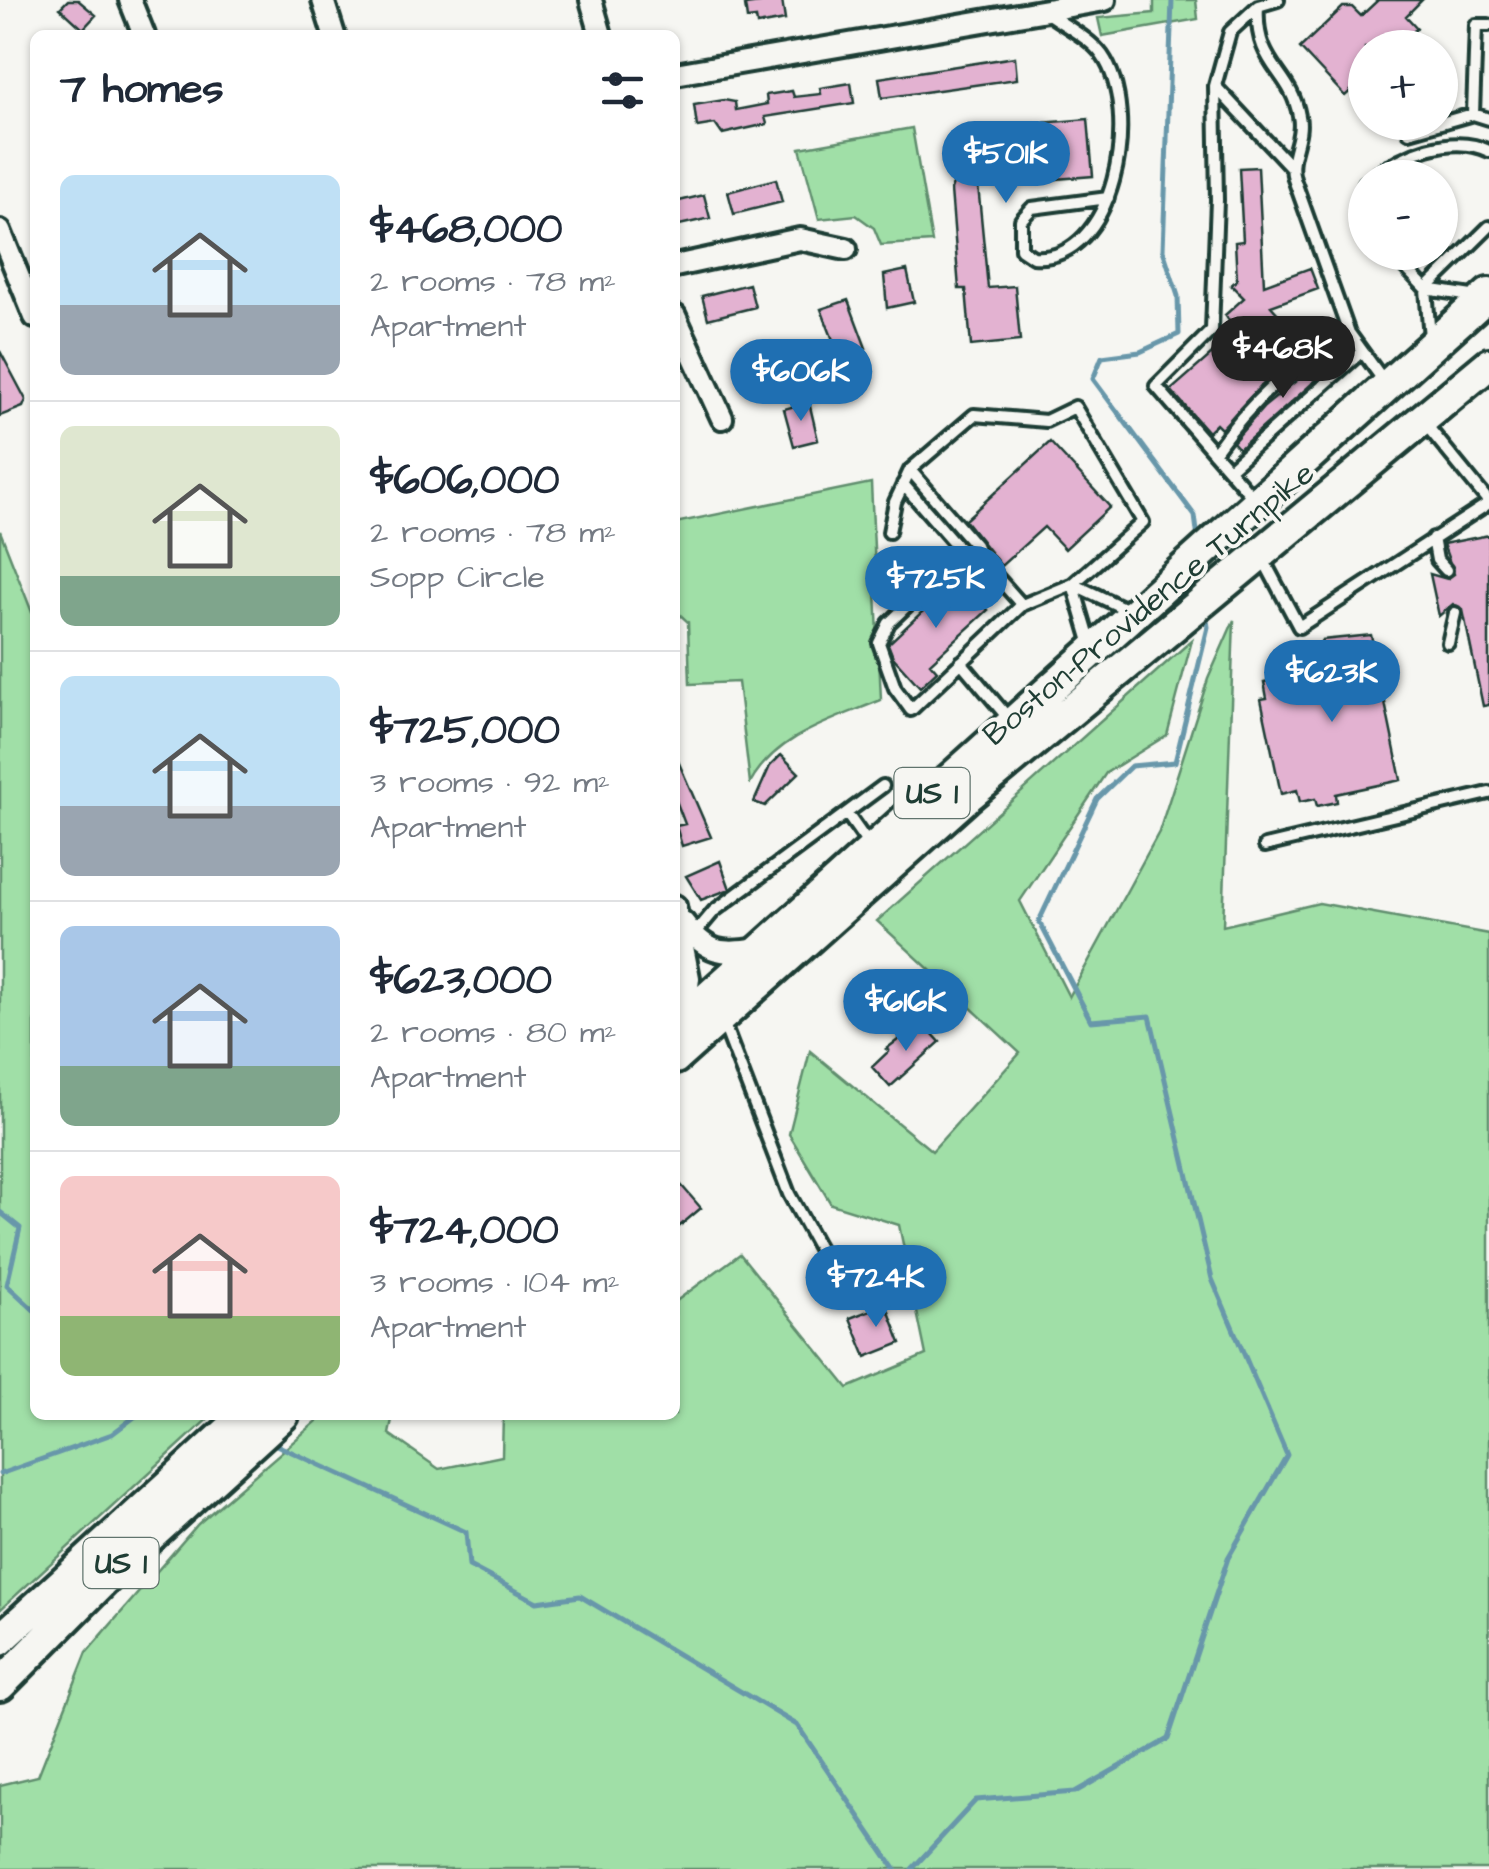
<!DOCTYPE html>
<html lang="en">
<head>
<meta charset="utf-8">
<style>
  body { margin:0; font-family:"Architects Daughter",sans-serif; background:#f6f6f7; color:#1f2937; height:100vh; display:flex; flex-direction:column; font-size:38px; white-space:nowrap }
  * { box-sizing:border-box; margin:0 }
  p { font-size:32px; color:#747a83 }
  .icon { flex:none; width:55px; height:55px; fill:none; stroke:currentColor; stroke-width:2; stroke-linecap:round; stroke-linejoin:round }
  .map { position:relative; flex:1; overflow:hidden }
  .details { position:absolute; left:30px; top:30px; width:650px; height:1390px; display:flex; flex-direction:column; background:#fff; border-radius:15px; box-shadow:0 2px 8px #0004 }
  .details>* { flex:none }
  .buttons { position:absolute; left:1348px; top:30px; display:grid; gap:20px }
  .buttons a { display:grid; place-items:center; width:110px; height:110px; border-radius:50%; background:#fff; box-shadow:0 2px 8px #0004; font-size:50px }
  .price { position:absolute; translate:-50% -85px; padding:0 22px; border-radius:35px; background:#1f6fb2; color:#fff; font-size:32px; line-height:65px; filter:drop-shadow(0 2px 5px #0008) }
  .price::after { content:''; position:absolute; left:50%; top:60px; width:30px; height:22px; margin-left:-15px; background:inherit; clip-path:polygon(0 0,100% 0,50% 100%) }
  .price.on { background:#222; color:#fff }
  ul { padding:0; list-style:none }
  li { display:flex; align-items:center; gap:30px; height:250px; padding:0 30px }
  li+li { border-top:2px solid #e0e1e3 }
  li span { display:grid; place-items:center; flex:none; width:280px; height:200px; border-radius:15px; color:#555 }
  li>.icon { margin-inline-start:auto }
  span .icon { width:120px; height:120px; fill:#fffc; stroke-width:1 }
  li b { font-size:42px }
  h2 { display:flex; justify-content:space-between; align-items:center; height:120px; padding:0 30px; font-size:42px }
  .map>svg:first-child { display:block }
  .green { fill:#a0dfa7; stroke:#608e6e; stroke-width:2.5 }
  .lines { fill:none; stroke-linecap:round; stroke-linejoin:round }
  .stream { stroke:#6797aa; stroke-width:5 }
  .building { fill:#e3b2d1; stroke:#1f3d34; stroke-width:2.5 }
  .service-casing { stroke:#1f3d34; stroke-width:18 }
  .minor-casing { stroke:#1f3d34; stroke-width:28 }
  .primary-casing { stroke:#1f3d34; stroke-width:38 }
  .service { stroke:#f6f6f2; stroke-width:10 }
  .minor { stroke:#f6f6f2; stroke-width:20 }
  .primary { stroke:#f6f6f2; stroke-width:30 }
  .labels { text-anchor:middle; stroke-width:8; stroke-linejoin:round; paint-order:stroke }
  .shield { fill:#f6f6f2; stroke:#60746d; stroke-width:2.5 }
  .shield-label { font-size:30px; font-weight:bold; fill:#1f3d34 }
  .street-label { font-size:32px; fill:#1f3d34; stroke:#f6f6f2 }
</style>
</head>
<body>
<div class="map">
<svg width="1489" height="1869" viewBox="0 0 1489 1869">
  <rect width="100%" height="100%" fill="#f6f6f2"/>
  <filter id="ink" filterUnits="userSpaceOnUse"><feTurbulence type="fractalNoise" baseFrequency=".01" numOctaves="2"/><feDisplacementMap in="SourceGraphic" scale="20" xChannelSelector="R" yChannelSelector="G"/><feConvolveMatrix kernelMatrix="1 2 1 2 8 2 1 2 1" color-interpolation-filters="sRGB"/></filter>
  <g filter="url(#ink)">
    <path class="green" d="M 1154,0 L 1196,0 L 1198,19 L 1102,36 L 1098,18 L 1154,13 Z
      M 912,128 L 932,242 L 881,245 L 874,228 L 856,215 L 819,219 L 800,148 Z
      M 871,483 L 881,700 C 833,720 776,735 750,783 L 738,682 L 690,684 L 688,622 L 675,610 L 675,523 Z
      M 0,531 L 35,620 L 35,1415 L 212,1415 L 0,1610 Z
      M 1234,620 L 1223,926 L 1319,903 L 1489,934 L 1489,1869 L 0,1869 L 0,1785 L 38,1776 L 87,1652 L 198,1524 L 324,1415 L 393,1415 L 389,1434 L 439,1469 L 502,1456 L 503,1415 L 675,1415 L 675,1302 L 740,1254 L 848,1388 L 926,1355 L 899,1225 L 831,1204 L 789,1134 L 810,1051 L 932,1151 L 1020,1053 L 877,921 L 1192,640 L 1167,735 L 1106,773 L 1020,901 L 1069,997 L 1159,832 L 1208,679 Z"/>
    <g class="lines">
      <path class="stream" d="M 1172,0 L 1163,250 L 1178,296 L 1179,334 L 1140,352 L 1102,357 L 1093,379 L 1195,516 L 1198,539
        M 0,1212 L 20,1228 L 7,1285 L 35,1311
        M 272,1443 L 466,1532 L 469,1566 L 537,1602 L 580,1596 L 797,1725 L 895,1869
        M 0,1474 L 112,1434 L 137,1415
        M 912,1869 L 976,1800 L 1075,1792 L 1168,1739 L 1228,1558 L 1287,1455 L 1212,1279 L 1150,1016 L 1091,1021 L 1039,921 L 1097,799 L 1131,766 L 1175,762 L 1208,627 L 1206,615"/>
    </g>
    <path class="building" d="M 68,0 L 78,0 L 96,15 L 83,29 L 60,8 Z
      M 782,0 L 785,20 L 757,25 L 756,18 L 747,19 L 745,5 Z
      M 1378,0 L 1422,0 L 1406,16 L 1417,28 L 1397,48 L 1365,48 L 1365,78 L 1345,96 L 1300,48 L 1343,7 L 1352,7 L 1361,16 Z
      M 1015,57 L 1017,79 L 882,98 L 879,78 Z
      M 851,83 L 854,103 L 765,117 L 767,124 L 722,134 L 715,124 L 697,127 L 694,105 L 724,100 L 735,102 L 736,110 L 767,104 L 766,95 L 792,91 L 794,97 L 821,94 L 820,88 Z
      M 1088,119 L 1093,176 L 978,185 L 988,288 L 1015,286 L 1020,341 L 971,346 L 966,289 L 959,289 L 951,190 L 953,184 L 962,183 L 957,130 Z
      M 1258,167 L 1264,285 L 1310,268 L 1318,289 L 1271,306 L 1308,347 L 1268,378 L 1221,429 L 1216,424 L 1208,432 L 1171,390 L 1212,354 L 1219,362 L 1243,341 L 1225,315 L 1244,298 L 1231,285 L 1237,280 L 1235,242 L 1243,241 L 1239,168 Z
      M 776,179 L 782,202 L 734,214 L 728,192 Z
      M 704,195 L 710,218 L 675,226 L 675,202 Z
      M 907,270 L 914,302 L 887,308 L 884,275 Z
      M 749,284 L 755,307 L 708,319 L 702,296 Z
      M 848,300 L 866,348 L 860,350 L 866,367 L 851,373 L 844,356 L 840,358 L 821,309 Z
      M 779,346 L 792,377 L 770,386 L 763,369 L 747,375 L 739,355 Z
      M 0,351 L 26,400 L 23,407 L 0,416 Z
      M 1329,354 L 1336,362 L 1239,449 L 1233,442 L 1264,407 Z
      M 809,402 L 818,440 L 794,446 L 784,409 Z
      M 1050,442 L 1110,507 L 1065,549 L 1044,527 L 1001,566 L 965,520 Z
      M 1489,535 L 1489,705 L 1483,706 L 1463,610 L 1453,604 L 1439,616 L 1430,574 L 1447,579 L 1454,574 L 1443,544 Z
      M 958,578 L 988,610 L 930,663 L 937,671 L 920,687 L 893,657 L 888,644 Z
      M 1371,635 L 1401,780 L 1336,794 L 1337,802 L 1317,806 L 1315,799 L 1300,802 L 1297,790 L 1281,794 L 1261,699 L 1267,698 L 1264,682 L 1322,669 L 1318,646 L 1322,640 Z
      M 675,754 L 711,837 L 682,846 L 676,826 L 685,824 L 675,798 Z
      M 781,755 L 799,773 L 765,806 L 754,802 L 770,766 Z
      M 720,861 L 730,889 L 701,900 L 686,876 Z
      M 922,1022 L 940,1042 L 890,1087 L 872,1067 L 889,1051 L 886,1049 Z
      M 675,1178 L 701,1208 L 675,1230 Z
      M 886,1304 L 901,1343 L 866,1357 L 850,1318 Z"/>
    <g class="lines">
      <g class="service-casing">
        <path id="service" d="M 1258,6 C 1254,66 1291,70 1299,116 C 1304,138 1287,157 1294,179 L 1349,333 L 1386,384
          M 1046,12 C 1063,25 1090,38 1102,55 C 1142,112 1115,264 1033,257 L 1021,249 L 1021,220 L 1032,208 L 1108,198
          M 1489,25 L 1476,25 L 1473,114 L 1489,119
          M 1215,86 L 1291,167
          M 1409,132 L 1473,114
          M 1372,178 C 1402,154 1452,133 1489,151
          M 1365,183 L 1361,196 L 1365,200
          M 1400,252 L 1400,262 L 1426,289 L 1478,297
          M 1426,289 L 1489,227
          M 1426,289 L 1430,338
          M 1423,421 L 1489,502
          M 1214,453 C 1247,406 1297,357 1349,333
          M 1229,469 L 1360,353
          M 903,484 L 963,553 L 981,559 L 1022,605 L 1073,584 L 1143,522 L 1075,407 L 1046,421 L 974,415 L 910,470
          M 1256,501 L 1156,386 L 1212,330 L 1217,200 L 1215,86 L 1230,32 L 1258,6 L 1278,0
          M 889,532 L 895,502 L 910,470 L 975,545 L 981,559
          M 1433,538 L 1437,560 L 1446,570
          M 1263,559 L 1299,627 L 1489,503
          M 1073,584 L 1091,645
          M 1073,584 L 1132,612
          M 910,603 L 889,623 L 879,643 L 895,688 L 911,710 L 1022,605
          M 1448,643 L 1455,613
          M 961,662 L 1009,719
          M 847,814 L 871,848
          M 1265,846 L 1489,793
          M 693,936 L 714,911 L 883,786
          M 723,1022 L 789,1194 L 838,1283"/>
      </g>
      <g class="minor-casing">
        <path id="minor" d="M 130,0 L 144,35
          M 323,0 L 334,35
          M 591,0 L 601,35
          M 675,74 L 1105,0
          M 0,231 L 35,317
          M 675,266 L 800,239 L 846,249
          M 675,316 L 722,418
          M 675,906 L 689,978 L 684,1018
          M 683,922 C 707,954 722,955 760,949"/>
      </g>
      <g class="primary-casing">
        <path id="primary" d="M 675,1027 L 1489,294
          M 675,1058 L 966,798 L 1489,364
          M 0,1640 L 246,1415
          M 0,1685 L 124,1560 L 283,1415"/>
      </g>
      <use href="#service" class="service"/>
      <use href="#minor" class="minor"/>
      <use href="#primary" class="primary"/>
    </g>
  </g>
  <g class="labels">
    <g class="shield">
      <rect x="894.5" y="768" width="75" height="50" rx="8"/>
      <rect x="83.5" y="1538" width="75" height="50" rx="8"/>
    </g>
    <g class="shield-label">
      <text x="932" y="803">US 1</text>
      <text x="121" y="1573">US 1</text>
    </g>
    <g class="street-label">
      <text transform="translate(1148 603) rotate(-40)" y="11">Boston-Providence Turnpike</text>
    </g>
  </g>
</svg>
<div class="buttons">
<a>+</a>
<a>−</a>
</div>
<b class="price" style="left:1006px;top:206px">$501K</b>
<b class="price on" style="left:1283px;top:401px">$468K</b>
<b class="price" style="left:801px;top:424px">$606K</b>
<b class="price" style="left:936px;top:631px">$725K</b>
<b class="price" style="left:1332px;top:725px">$623K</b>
<b class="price" style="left:906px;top:1054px">$616K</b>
<b class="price" style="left:876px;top:1330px">$724K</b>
<section class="details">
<h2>7 homes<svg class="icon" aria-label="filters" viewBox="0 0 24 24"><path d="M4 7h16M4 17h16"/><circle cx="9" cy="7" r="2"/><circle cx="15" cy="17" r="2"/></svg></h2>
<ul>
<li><span style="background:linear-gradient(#bfe0f5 65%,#9aa5b1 0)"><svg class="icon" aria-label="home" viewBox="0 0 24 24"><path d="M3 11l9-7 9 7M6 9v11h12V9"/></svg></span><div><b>$468,000</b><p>2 rooms · 78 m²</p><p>Apartment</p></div></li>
<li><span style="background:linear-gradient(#dfe7d0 75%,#7fa58c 0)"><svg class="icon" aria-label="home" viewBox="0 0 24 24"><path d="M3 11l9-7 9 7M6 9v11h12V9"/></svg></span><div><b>$606,000</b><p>2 rooms · 78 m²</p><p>Sopp Circle</p></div></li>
<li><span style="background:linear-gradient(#bfe0f5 65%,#9aa5b1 0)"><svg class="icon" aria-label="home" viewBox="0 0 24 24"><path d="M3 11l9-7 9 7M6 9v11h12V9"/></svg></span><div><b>$725,000</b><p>3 rooms · 92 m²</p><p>Apartment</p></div></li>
<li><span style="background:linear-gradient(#a9c7e8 70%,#7fa58c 0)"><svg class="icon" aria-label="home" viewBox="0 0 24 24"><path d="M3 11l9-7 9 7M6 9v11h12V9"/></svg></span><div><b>$623,000</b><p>2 rooms · 80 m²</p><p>Apartment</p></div></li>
<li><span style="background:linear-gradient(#f6c9c9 70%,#8fb573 0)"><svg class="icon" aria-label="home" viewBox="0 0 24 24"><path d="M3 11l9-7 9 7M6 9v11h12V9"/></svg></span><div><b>$724,000</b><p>3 rooms · 104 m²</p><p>Apartment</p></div></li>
</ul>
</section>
</div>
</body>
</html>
